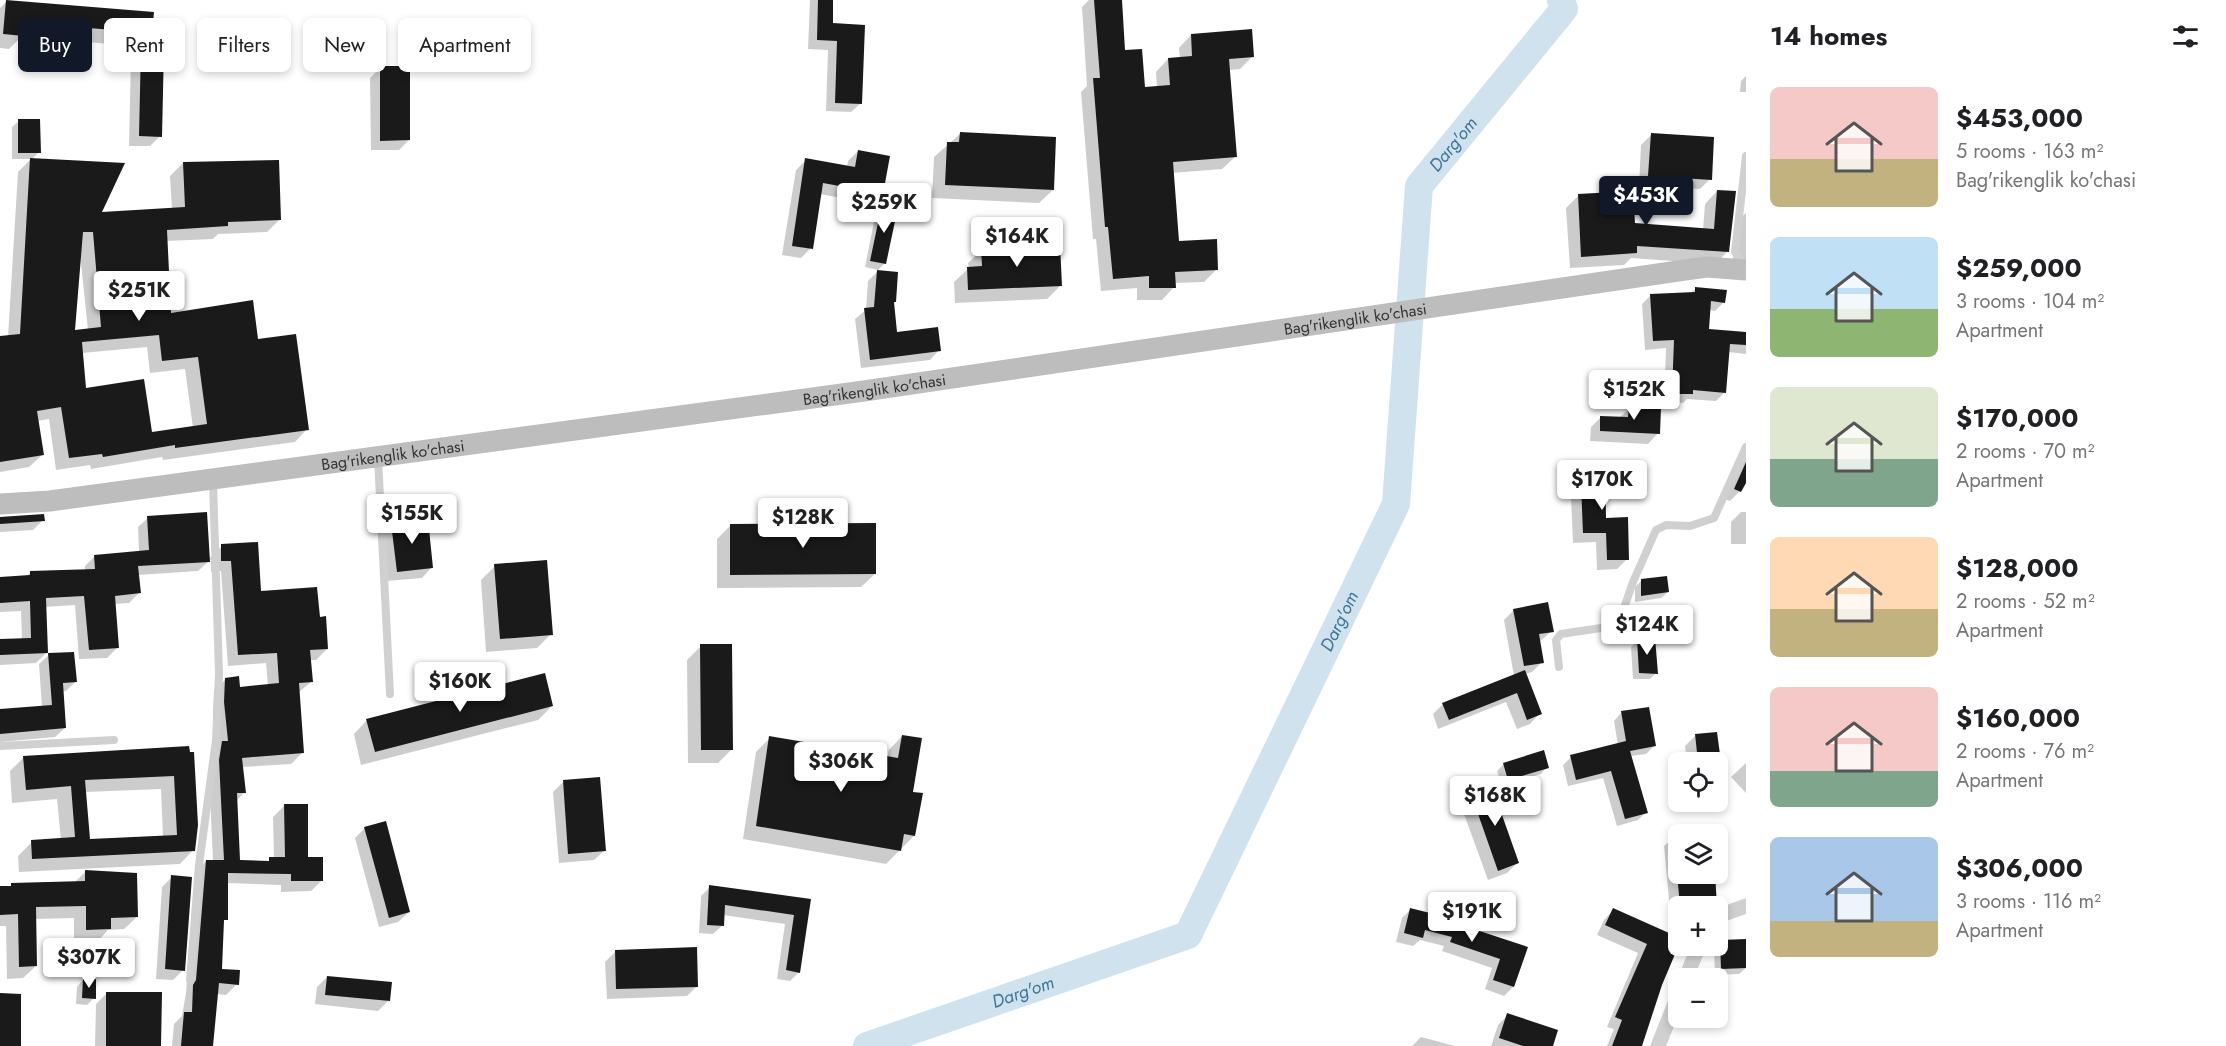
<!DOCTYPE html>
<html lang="en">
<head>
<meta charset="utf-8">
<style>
  body { margin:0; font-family:Jost,sans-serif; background:#f6f6f6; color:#202124; height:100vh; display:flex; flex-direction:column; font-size:22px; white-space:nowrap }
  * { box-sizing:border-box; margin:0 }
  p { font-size:20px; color:#757577 }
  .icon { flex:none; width:33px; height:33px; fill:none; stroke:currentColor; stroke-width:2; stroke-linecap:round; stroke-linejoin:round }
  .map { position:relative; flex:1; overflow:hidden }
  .side { display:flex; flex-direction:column; background:#fff; width:480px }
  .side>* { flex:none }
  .hud { position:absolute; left:18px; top:18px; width:570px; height:54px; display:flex; gap:12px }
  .fabs { position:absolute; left:1668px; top:752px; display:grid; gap:12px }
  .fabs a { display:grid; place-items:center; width:60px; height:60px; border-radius:9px; background:#fff; box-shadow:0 3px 9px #0003; font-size:30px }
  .price { position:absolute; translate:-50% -51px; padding:0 14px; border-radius:6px; background:#fff; color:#222; font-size:20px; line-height:39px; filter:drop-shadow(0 2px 3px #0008) }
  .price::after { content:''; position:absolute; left:50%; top:36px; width:18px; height:14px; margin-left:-9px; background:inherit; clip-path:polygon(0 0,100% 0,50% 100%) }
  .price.active { background:#111827; color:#fff }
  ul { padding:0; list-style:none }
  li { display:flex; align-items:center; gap:18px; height:150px; padding:0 24px }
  li span { display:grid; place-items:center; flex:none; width:168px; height:120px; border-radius:9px; color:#555 }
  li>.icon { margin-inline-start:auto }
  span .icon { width:72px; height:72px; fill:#fffc; stroke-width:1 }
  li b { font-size:26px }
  h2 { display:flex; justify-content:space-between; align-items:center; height:72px; padding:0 24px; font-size:26px }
  .chip { padding:0 21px; border-radius:9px; background:#fff; box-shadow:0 3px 9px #0003; font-size:21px; line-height:54px }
  .chip.active { background:#111827; color:#fff }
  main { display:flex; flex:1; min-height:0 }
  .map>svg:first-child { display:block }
  .shadow { fill:#0003; fill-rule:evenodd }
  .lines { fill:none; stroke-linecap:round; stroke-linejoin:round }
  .river { stroke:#cfe2ee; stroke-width:28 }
  .building { fill:#1a1a1a; fill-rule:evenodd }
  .service { stroke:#d0d0d0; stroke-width:8 }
  .minor { stroke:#d0d0d0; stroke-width:15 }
  .secondary { stroke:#bdbdbd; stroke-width:21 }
  .labels { text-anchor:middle; stroke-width:6; stroke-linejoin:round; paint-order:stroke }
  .street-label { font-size:16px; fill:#333; stroke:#fff }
  .water-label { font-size:18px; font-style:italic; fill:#3f7597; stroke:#fff }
</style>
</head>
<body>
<main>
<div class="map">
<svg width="1746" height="1046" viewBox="0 0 1746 1046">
  <rect width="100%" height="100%" fill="#fff"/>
  <path class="shadow" d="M 810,0 L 832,0 L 831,25 L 861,103 L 851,112 L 826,111 L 828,50 L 808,49 Z
    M 1089,0 L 1120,0 L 1124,51 L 1143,89 L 1157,88 L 1156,72 L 1168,59 L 1180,58 L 1179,48 L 1191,35 L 1253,56 L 1240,69 L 1229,70 L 1235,157 L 1222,169 L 1172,173 L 1177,242 L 1216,270 L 1204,282 L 1174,283 L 1174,287 L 1162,300 L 1137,300 L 1137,288 L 1101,291 L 1096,239 L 1093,239 L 1081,92 L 1087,86 L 1082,7 Z
    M 6,2 L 151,32 L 137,46 L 21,37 L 9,49 L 0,48 L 0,8 Z
    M 142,47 L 160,136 L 150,146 L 129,146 L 131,57 Z
    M 380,68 L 409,140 L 399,150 L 371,150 L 370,78 Z
    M 1746,76 L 1746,92 L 1740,92 L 1741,81 Z
    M 19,121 L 39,152 L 32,159 L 99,213 L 172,210 L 170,176 L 183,163 L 280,219 L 267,232 L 218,234 L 213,239 L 166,241 L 170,315 L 257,341 L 307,429 L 295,442 L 163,460 L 162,457 L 91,469 L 90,465 L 56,470 L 49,419 L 37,421 L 42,455 L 29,467 L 0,472 L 0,338 L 8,337 L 18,172 L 31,159 L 12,159 L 12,127 ZM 80,254 L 88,330 L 74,331 ZM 147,347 L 150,373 L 185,369 L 193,428 L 151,433 L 85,390 L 82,353 Z
    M 960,134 L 1053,190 L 1039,203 L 932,198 L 934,157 Z
    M 1652,134 L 1710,179 L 1700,189 L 1639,186 L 1641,145 Z
    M 858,151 L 882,193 L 872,204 L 820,194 L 811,248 L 801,258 L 782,255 L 796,170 L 806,160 L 847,167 L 848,161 Z
    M 1717,191 L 1728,251 L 1715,264 L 1631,258 L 1624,265 L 1570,268 L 1566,208 L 1578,196 L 1634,225 L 1703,230 L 1705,204 Z
    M 883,205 L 885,263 L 878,270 L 865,267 L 876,212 Z
    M 1746,213 L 1746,265 L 1733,263 L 1736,222 Z
    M 982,250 L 1061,285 L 1047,299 L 955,303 L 954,282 L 969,268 L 968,263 Z
    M 877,272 L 895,302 L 892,304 L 896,333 L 939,350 L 930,360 L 861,368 L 855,319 L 866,310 L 868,281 Z
    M 1696,288 L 1724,302 L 1715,311 L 1709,310 L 1707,330 L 1746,334 L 1746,354 L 1728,352 L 1724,393 L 1716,401 L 1687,399 L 1683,403 L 1664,402 L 1666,348 L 1645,350 L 1642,304 L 1651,295 L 1691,293 Z
    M 1630,408 L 1658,433 L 1648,444 L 1590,441 L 1591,427 L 1601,417 L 1619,418 Z
    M 1746,456 L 1746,479 L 1740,491 L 1730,501 L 1725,499 Z
    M 1580,463 L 1604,519 L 1627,559 L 1617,569 L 1597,570 L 1596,542 L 1573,543 L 1570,473 Z
    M 1741,512 L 1746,512 L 1746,544 L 1731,544 L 1731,522 Z
    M 0,518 L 43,520 L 33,530 L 0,532 Z
    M 148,518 L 208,560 L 222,546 L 260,593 L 318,619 L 327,649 L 316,660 L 310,660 L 311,682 L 298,693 L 303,752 L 291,764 L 242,767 L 245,792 L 236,801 L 238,862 L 266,862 L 274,859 L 273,817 L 284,806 L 306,859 L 322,880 L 311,891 L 281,892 L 281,885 L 227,883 L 220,970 L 237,984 L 226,995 L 216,994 L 212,1046 L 172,1046 L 174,1024 L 182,1016 L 186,993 L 195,872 L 206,861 L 213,861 L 209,772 L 217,748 L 213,714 L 214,690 L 226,679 L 238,689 L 268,686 L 266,663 L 228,666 L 221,571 L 211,572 L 211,559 L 198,571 L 138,575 L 139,593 L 129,603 L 114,604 L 117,648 L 107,658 L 79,659 L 75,605 L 44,607 L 46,653 L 36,663 L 0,665 L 0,641 L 22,640 L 21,611 L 0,612 L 0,578 L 26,577 L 30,573 L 85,571 L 85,566 L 95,556 L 139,553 L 138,527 Z
    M 392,524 L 432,567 L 422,578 L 387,581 L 382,534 Z
    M 731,525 L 875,574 L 861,587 L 717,588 L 717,539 Z
    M 495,566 L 551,634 L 537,648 L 486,652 L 481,580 Z
    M 1641,581 L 1668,592 L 1661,598 L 1635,602 L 1635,587 Z
    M 1514,610 L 1552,631 L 1539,642 L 1542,662 L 1532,672 L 1525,674 L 1540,713 L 1530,724 L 1517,729 L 1506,702 L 1438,729 L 1433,714 L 1443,704 L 1514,676 L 1504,620 Z
    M 1638,640 L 1656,673 L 1650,679 L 1633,679 L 1631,647 Z
    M 701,646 L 732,749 L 718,763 L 688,763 L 687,660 Z
    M 49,655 L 76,681 L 66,691 L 62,691 L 65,728 L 55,737 L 0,742 L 0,710 L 42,707 L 39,664 Z
    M 552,706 L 538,720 L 361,765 L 354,734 L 367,720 Z
    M 1621,713 L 1654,746 L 1646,754 L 1630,756 L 1646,812 L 1638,820 L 1617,826 L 1603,778 L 1568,786 L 1563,765 L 1571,757 L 1618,745 L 1614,721 Z
    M 1716,733 L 1723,796 L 1713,807 L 1693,809 L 1692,801 L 1718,801 L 1718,762 L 1687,762 L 1685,746 L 1695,736 Z
    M 902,736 L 912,793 L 914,836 L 886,864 L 743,839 L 756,752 L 770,738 L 887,758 L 889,750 Z
    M 188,748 L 193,850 L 180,864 L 19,872 L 18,856 L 32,842 L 61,840 L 57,799 L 12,803 L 10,771 L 24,757 ZM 161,789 L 163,837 L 88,841 L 85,792 Z
    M 1746,763 L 1746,793 L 1731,777 Z
    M 1504,764 L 1547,767 L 1541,774 L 1502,786 L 1497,771 Z
    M 563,782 L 605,850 L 594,860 L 559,863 L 553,792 Z
    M 1471,793 L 1517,863 L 1507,873 L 1488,880 L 1460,803 Z
    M 365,828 L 409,912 L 398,922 L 379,927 L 355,838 Z
    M 1678,835 L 1678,873 L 1704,873 L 1715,906 L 1678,906 L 1678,920 L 1671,921 L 1664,846 Z
    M 85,872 L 137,917 L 124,929 L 108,930 L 97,942 L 74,942 L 74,918 L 35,919 L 36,966 L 23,978 L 7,979 L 6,926 L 0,926 L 0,887 L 74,883 Z
    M 172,877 L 183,970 L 173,980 L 156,979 L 162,887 Z
    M 710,887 L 810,900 L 799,972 L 790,981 L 777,979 L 785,924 L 723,915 L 723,925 L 713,934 L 699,933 L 701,896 Z
    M 1411,909 L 1526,948 L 1513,987 L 1504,996 L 1485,989 L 1492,968 L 1442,951 L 1444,946 L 1420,940 L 1413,946 L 1396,942 L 1402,918 Z
    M 1613,910 L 1678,939 L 1639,1046 L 1607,1046 L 1614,1029 L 1607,1027 L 1638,953 L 1597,935 L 1604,920 Z
    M 1721,941 L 1746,968 L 1739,974 L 1715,975 L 1714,948 Z
    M 615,952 L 697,986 L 687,996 L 607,999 L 605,962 Z
    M 327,977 L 388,1001 L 378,1011 L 315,1004 L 317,987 Z
    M 83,980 L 94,998 L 87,1005 L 76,1004 L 77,987 Z
    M 107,993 L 160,1046 L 95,1046 L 96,1004 Z
    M 1508,1015 L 1552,1046 L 1491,1046 L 1498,1025 Z
    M 1421,1037 L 1455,1046 L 1412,1046 Z"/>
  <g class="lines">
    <path class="river" id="s1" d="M 867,1046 L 1188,935 L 1396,504 L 1419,186 L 1564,9 L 1561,0"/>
  </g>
  <path class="building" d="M 6,0 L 154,12 L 152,33 L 25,23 L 24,36 L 3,34 Z
    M 818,0 L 833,0 L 833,23 L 865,25 L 862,104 L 835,103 L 837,41 L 817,40 Z
    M 1094,0 L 1122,0 L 1125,50 L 1142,49 L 1145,87 L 1170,85 L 1168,58 L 1192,56 L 1191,34 L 1252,29 L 1254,57 L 1229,59 L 1237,157 L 1173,162 L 1179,241 L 1217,239 L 1218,270 L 1175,272 L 1176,288 L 1149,288 L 1149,276 L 1113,279 L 1108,227 L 1105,227 L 1093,78 L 1100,78 Z
    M 141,46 L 164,46 L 162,137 L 139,136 Z
    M 380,66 L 410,66 L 410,140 L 380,141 Z
    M 18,119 L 40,119 L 41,153 L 18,153 Z
    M 960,132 L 1056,137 L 1054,190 L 945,185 L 947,142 L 959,142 Z
    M 1651,133 L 1714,137 L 1712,180 L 1648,176 Z
    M 858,150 L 890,156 L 883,194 L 823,183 L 813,249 L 792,246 L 805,158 L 855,167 Z
    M 30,158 L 125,163 L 102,212 L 185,207 L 183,162 L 279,160 L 281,220 L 228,222 L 228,226 L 167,230 L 171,313 L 253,300 L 258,339 L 296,334 L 309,430 L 175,448 L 175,445 L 103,457 L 102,454 L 69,458 L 61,407 L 37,411 L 44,455 L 0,462 L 0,336 L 20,334 ZM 83,232 L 93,232 L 101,327 L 75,330 ZM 159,335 L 162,361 L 198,357 L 207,424 L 152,432 L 144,379 L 86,388 L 82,342 Z
    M 1717,190 L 1736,191 L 1729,252 L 1637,246 L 1637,253 L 1581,257 L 1578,194 L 1633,191 L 1635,223 L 1714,229 Z
    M 882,204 L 898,207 L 886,264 L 870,261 Z
    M 1060,244 L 1062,286 L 968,290 L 967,267 L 982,266 L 981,248 Z
    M 877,270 L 898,272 L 896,302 L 894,302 L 897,332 L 938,327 L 941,351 L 870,360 L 864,308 L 874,307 Z
    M 1695,287 L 1727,290 L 1725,303 L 1711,301 L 1709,329 L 1746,332 L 1746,345 L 1730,344 L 1726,393 L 1693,390 L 1693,394 L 1672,394 L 1674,340 L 1653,341 L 1650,294 L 1695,292 Z
    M 1629,406 L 1661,407 L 1660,434 L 1600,431 L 1600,416 L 1628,417 Z
    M 1580,461 L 1605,461 L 1606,518 L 1628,517 L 1629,560 L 1607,560 L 1606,533 L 1583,533 Z
    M 1746,462 L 1746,483 L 1741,492 L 1734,489 Z
    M 207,512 L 210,562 L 138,566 L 141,593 L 115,596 L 119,648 L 89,650 L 84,596 L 46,598 L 48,653 L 0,655 L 0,639 L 31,638 L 30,601 L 0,603 L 0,577 L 30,575 L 30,571 L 95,569 L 94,555 L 149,550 L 147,516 Z
    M 44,514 L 45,521 L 0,524 L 0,517 Z
    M 428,519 L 433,568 L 397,572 L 391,523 Z
    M 876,523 L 876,574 L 730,575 L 730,524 Z
    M 258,542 L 261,591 L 317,587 L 320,617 L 326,616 L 328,649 L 310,650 L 313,682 L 299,683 L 304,753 L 242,758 L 246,793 L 237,793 L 240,860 L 269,861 L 269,857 L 285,857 L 284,804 L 308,804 L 308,857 L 323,857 L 323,881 L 291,881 L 291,874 L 228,873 L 228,920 L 224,920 L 222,969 L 240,970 L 239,985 L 219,983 L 213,1046 L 181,1046 L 184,1012 L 192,1012 L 193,985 L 196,980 L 206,860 L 224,860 L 219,760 L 222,741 L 228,741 L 224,702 L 225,678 L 239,676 L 240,687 L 279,683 L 277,653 L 238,655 L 231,561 L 221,561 L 221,544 Z
    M 547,560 L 553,635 L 500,639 L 494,564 Z
    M 1667,576 L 1669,592 L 1641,596 L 1641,579 Z
    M 1548,602 L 1554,632 L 1539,634 L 1544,663 L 1524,666 L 1513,609 Z
    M 1655,637 L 1658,674 L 1639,673 L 1637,639 Z
    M 700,644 L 732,644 L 733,750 L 701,750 Z
    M 74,652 L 77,682 L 63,683 L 66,728 L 0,734 L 0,709 L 52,705 L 48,653 Z
    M 1525,670 L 1542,714 L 1527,720 L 1517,693 L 1449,720 L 1442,703 Z
    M 545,673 L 553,706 L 375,752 L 366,719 Z
    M 1649,707 L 1656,746 L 1630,751 L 1648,813 L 1625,819 L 1611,771 L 1576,780 L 1570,755 L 1626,741 L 1621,711 Z
    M 1717,732 L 1721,762 L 1698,762 L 1695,734 Z
    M 902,735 L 922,738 L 913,792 L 923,793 L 915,836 L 904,834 L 901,851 L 756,826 L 769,736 L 898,758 Z
    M 189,746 L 190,752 L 194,752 L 198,825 L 195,851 L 32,859 L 31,840 L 75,837 L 71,786 L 26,790 L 23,756 ZM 174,776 L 177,835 L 90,839 L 85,780 Z
    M 1544,750 L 1549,768 L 1508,780 L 1503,763 Z
    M 600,777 L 606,851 L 568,854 L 563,780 Z
    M 1491,784 L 1519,863 L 1498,871 L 1470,791 Z
    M 386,821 L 410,912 L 389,918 L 364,827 Z
    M 85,870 L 137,873 L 138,917 L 111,918 L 111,929 L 86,930 L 86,906 L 36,907 L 37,966 L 19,967 L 18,914 L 0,915 L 0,886 L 11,886 L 11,883 L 85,881 Z
    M 1677,873 L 1715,873 L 1717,906 L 1680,906 Z
    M 171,875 L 192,877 L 185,971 L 165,969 Z
    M 709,885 L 811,899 L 800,973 L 786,970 L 794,915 L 725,905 L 724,926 L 707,925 Z
    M 1410,908 L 1450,918 L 1449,921 L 1528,947 L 1514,987 L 1493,980 L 1500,959 L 1450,942 L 1452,937 L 1425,930 L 1423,938 L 1404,933 Z
    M 1613,908 L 1678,937 L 1678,947 L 1662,985 L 1642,1046 L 1612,1046 L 1622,1020 L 1615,1017 L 1647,944 L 1605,925 Z
    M 1746,939 L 1746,968 L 1721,969 L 1720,940 Z
    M 697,947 L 698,987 L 616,989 L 615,950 Z
    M 327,976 L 392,982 L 390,1001 L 325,995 Z
    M 83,979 L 96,979 L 96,999 L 82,998 Z
    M 106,992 L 162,992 L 161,1046 L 106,1046 Z
    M 0,993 L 21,994 L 21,1046 L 0,1046 Z
    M 1507,1013 L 1558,1030 L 1553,1046 L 1523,1046 L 1499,1038 Z"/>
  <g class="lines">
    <path class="service" d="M 1744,267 L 1735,252 L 1746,156
      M 378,458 L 390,694
      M 1559,667 L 1556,640 L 1561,634 L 1601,628 L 1613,622 L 1623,611 L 1633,582 L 1656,530 L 1666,525 L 1690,526 L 1714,518 L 1746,447
      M 0,746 L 114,740
      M 190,980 L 199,865 L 216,740 L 219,674 L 213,481"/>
    <path class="minor" d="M 1718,916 L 1746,906
      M 1686,978 L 1699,945
      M 1658,1046 L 1678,996"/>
    <path class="secondary" id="s2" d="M 0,504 L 50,501 L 864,391 L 1685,270 L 1707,267 L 1746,270"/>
  </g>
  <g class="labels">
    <g class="street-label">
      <text dy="6" stroke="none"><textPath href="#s2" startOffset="1368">Bag'rikenglik ko'chasi</textPath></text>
      <text dy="6" stroke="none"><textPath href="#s2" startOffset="882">Bag'rikenglik ko'chasi</textPath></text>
      <text dy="6" stroke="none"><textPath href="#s2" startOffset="396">Bag'rikenglik ko'chasi</textPath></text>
    </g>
    <g class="water-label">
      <text dy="6" stroke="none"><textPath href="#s1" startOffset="1191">Darg'om</textPath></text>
      <text dy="6" stroke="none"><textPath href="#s1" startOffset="688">Darg'om</textPath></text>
      <text dy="6" stroke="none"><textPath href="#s1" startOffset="165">Darg'om</textPath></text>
    </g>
  </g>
</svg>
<div class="fabs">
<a><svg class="icon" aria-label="locate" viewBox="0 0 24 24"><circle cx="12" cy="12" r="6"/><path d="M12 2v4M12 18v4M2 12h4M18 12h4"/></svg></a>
<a><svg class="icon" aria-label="layers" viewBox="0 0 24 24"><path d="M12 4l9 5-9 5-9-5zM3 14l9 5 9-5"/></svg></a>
<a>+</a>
<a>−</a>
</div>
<b class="price active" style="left:1646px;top:227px">$453K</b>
<b class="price" style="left:884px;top:234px">$259K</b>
<b class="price" style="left:1017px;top:268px">$164K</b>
<b class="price" style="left:139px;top:322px">$251K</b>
<b class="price" style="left:1634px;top:421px">$152K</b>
<b class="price" style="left:1602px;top:511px">$170K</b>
<b class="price" style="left:412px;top:545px">$155K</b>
<b class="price" style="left:803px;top:549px">$128K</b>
<b class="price" style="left:1647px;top:656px">$124K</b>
<b class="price" style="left:460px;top:713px">$160K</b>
<b class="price" style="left:841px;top:793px">$306K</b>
<b class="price" style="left:1495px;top:827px">$168K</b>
<b class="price" style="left:1472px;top:943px">$191K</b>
<b class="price" style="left:89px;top:989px">$307K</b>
<div class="hud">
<a class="chip active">Buy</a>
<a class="chip">Rent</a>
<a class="chip">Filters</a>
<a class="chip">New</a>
<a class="chip">Apartment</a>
</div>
</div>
<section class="side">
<h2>14 homes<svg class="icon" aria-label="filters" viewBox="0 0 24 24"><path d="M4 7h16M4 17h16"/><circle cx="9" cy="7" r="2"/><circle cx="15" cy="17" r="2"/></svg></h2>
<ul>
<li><span style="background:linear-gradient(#f6c9c9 60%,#c2b280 0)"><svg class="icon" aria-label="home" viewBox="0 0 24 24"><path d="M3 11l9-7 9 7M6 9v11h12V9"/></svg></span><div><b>$453,000</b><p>5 rooms · 163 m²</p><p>Bag'rikenglik ko'chasi</p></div></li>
<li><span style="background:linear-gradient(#bfe0f5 60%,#8fb573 0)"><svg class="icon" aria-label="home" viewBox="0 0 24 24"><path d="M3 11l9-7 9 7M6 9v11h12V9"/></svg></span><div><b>$259,000</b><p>3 rooms · 104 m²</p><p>Apartment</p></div></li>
<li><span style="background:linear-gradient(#dfe7d0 60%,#7fa58c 0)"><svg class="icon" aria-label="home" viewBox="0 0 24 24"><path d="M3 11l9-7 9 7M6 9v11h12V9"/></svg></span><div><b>$170,000</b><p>2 rooms · 70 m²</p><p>Apartment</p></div></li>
<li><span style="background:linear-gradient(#ffd9b3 60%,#c2b280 0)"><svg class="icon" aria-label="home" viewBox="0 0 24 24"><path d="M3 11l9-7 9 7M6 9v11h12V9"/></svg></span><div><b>$128,000</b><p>2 rooms · 52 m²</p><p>Apartment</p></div></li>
<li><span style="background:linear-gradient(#f6c9c9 70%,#7fa58c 0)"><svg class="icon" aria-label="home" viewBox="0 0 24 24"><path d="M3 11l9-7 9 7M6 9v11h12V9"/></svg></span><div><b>$160,000</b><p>2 rooms · 76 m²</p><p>Apartment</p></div></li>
<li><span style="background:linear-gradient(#a9c7e8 70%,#c2b280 0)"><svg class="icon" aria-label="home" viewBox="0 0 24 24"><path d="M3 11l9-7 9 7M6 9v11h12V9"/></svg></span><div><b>$306,000</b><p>3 rooms · 116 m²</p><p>Apartment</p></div></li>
</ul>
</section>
</main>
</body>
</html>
